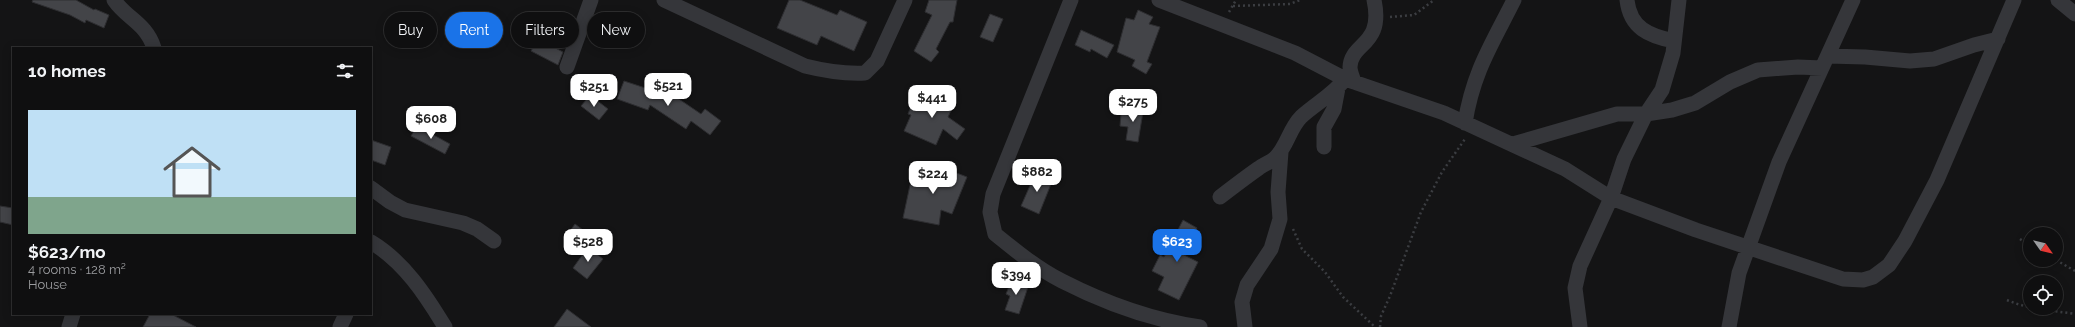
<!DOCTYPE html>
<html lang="en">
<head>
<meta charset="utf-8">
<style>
  body { margin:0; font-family:Raleway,sans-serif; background:#1d1d1e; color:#f1f3f6; height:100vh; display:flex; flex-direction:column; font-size:15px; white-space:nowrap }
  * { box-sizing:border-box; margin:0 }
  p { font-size:13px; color:#9b9c9f }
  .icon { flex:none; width:22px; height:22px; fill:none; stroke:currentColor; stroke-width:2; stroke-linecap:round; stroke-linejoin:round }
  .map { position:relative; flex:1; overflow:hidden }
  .side { position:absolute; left:12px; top:47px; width:360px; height:268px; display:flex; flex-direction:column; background:#0f0f10; border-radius:0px; box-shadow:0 2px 10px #0003,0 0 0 1px #2f2f30 }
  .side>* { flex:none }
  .banner { position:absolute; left:384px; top:12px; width:380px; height:36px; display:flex; gap:8px }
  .needle { width:26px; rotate:124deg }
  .buttons { position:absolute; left:2023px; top:227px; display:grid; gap:8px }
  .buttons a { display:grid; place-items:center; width:40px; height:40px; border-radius:50%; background:#0f0f10; box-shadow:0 2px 10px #0003,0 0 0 1px #2f2f30; font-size:20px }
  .price { position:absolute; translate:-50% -34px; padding:0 9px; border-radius:8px; background:#fff; color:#222; font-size:13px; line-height:26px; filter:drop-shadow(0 1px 2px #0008) }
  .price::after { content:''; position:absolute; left:50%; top:24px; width:12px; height:9px; margin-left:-6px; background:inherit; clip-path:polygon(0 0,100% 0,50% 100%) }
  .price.active { background:#1a73e8; color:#fff }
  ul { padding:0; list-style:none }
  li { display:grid; align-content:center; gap:8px; height:212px; padding:0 16px }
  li+li { border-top:1px solid #2f2f30 }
  li span { display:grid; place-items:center; height:124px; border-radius:0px; color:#555 }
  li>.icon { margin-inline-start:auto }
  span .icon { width:72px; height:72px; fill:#fffc; stroke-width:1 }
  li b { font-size:17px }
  h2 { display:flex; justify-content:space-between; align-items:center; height:48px; padding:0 16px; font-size:17px }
  .pill { padding:0 14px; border-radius:18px; background:#0f0f10; box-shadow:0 2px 10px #0003,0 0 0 1px #2f2f30; font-size:14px; line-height:36px }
  .pill.active { background:#1a73e8; color:#fff }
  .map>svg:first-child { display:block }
  .building { fill:#434448; stroke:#2e2e31 }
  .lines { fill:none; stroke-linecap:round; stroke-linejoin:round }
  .path { stroke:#3b3d41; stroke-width:2.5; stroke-dasharray:2 3; stroke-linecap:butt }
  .minor { stroke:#35363a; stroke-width:15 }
</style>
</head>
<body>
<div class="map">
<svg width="2075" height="327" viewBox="0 0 2075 327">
  <rect width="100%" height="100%" fill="#141415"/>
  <path class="building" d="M 33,0 L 76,0 L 94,10 L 95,9 L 109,15 L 104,28 L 86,20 L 85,23 L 70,15 L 32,2 Z
    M 789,0 L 800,0 L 837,15 L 840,10 L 867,22 L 854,51 L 821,36 L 817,45 L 777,28 Z
    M 929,0 L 957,0 L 953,22 L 950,22 L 936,49 L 939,52 L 931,62 L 914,51 L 932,15 L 925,12 Z
    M 1138,10 L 1153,17 L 1149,24 L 1160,27 L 1147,62 L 1152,64 L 1146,74 L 1132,66 L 1135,60 L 1117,52 L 1126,18 L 1134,20 Z
    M 990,14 L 1003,19 L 993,42 L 980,37 Z
    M 1081,30 L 1114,45 L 1107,58 L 1091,49 L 1090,52 L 1075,45 Z
    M 538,39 L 563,52 L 558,65 L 531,51 Z
    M 624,81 L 679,99 L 701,114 L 705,109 L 721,121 L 710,135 L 691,121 L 686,129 L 650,105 L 648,110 L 617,99 Z
    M 925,92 L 954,104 L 948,117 L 965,129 L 957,140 L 943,129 L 936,145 L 904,131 L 911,115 L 908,114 L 914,98 L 922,100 Z
    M 590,95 L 608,109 L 599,120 L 581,106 Z
    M 1132,105 L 1144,106 L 1138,142 L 1126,140 L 1128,127 L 1120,126 L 1121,114 L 1130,115 Z
    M 417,126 L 450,144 L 445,154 L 411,136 Z
    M 371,140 L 391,147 L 385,165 L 371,160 Z
    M 941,167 L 967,177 L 952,214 L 941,210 L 939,225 L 903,218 L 913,171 L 937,176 Z
    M 1036,172 L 1053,179 L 1039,214 L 1021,206 Z
    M 0,206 L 13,208 L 13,225 L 0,222 Z
    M 1183,220 L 1197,228 L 1182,254 L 1198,262 L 1179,300 L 1158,290 L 1164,277 L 1152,271 L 1160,255 L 1164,257 Z
    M 575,224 L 591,236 L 584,247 L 567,235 Z
    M 588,247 L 603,259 L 587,279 L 573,268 Z
    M 1012,279 L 1029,284 L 1019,314 L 1005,310 L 1010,296 L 1006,294 Z
    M 567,309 L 591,327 L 554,327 Z
    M 150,314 L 171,314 L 196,327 L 143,327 Z"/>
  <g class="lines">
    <path class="path" d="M 1233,6 L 1290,4 L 1300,0
      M 1229,12 L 1236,0
      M 1390,17 L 1414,15 L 1434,0
      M 1293,229 L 1302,249 L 1325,272 L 1343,297 L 1375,327
      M 2020,239 L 2030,246
      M 2056,260 L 2075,271
      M 2007,300 C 2030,310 2051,310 2075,314
      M 1380,327 L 1381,316 L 1390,296 L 1421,212 L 1442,172 L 1465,139"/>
    <path class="minor" d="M 114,0 C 127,19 146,23 154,48
      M 664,0 L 805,66 C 825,71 845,74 865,73 L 877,61 L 905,0
      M 1071,0 L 993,194 L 990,212 L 995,234 C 1016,251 1038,269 1062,281 C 1105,303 1152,320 1200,327
      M 1159,0 L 1295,53 L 1345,79 L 1444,113 L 1565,169 L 1611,198 L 1696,230 L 1843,279 L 1863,280 L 1873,277 L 1889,265 L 1905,241 L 1937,180 L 2014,0
      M 1627,0 C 1630,28 1649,36 1674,41
      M 2058,0 L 2075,14
      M 1828,56 L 1865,57 L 1910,61 L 1934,59 L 1974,45 L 1998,39
      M 567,67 L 591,0
      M 1354,82 C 1353,78 1350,72 1350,67 C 1351,42 1384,46 1374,0
      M 1465,123 C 1473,72 1492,44 1514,0
      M 1513,144 L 1617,114 L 1646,114 L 1672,110 L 1695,103 L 1730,82 L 1758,70 L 1798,67 L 1822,68
      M 1324,147 L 1324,127 L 1334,109 L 1338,88
      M 371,188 L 390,202 L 405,210 L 463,223 L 477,229 L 494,241
      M 1220,197 C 1233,187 1246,177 1259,168 C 1264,164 1271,162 1275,158 C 1287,147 1289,129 1301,117 C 1315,104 1334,94 1345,79
      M 371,242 C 404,262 425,294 445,327
      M 69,327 L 73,314
      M 340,327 L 346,314
      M 1245,327 L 1242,302 L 1247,285 L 1271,249 L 1280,219 L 1278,192 L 1281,152
      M 1580,327 L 1575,288 L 1580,266 L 1611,198 L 1624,159 L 1646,114 L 1662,90 L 1673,53 L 1679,0
      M 1729,327 L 1739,273 L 1779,162 L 1853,0"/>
  </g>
</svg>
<div class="buttons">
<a><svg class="needle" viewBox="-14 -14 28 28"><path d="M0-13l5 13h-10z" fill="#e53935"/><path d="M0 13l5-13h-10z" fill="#9b9c9f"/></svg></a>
<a><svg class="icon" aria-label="locate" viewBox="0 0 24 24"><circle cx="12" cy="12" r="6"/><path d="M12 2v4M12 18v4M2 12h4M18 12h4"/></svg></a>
</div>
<b class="price" style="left:668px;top:107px">$521</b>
<b class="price" style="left:594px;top:108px">$251</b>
<b class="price" style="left:932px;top:119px">$441</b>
<b class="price" style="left:1133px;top:123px">$275</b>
<b class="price" style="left:431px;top:140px">$608</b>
<b class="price" style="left:1037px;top:193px">$882</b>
<b class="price" style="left:933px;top:195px">$224</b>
<b class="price" style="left:588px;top:263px">$528</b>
<b class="price active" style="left:1177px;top:263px">$623</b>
<b class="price" style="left:1016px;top:296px">$394</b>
<div class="banner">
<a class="pill">Buy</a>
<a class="pill active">Rent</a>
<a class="pill">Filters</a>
<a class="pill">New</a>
</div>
<section class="side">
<h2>10 homes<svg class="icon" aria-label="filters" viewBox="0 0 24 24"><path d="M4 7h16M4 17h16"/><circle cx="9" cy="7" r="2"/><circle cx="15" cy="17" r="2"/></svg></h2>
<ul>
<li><span style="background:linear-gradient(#bfe0f5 70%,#7fa58c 0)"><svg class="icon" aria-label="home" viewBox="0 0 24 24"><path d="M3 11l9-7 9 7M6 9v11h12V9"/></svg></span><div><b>$623/mo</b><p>4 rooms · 128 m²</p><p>House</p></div></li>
</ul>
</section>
</div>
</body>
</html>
